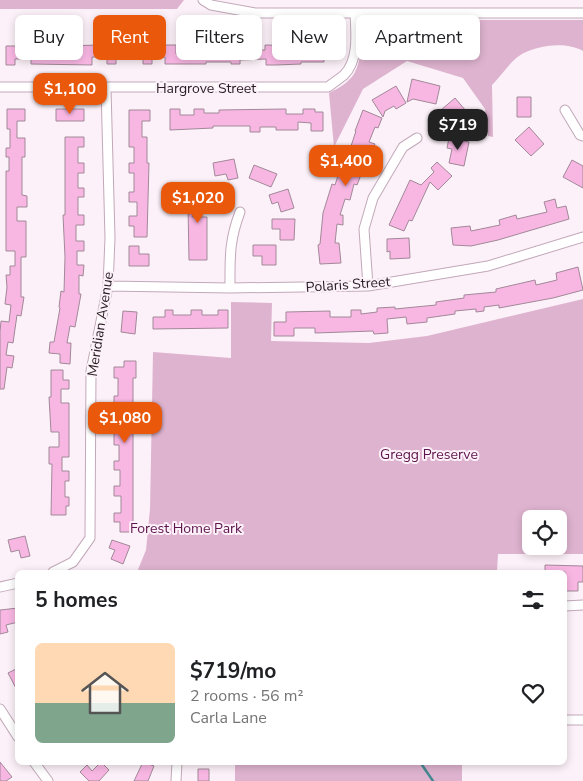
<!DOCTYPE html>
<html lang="en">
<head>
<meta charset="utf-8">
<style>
  body { margin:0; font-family:"Nunito Sans",sans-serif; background:#f6f6f6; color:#202124; height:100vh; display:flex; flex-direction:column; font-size:19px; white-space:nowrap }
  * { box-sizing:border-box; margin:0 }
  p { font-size:16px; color:#757577 }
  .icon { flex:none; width:28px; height:28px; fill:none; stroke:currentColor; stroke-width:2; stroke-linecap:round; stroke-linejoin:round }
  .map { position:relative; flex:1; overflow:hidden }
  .side { position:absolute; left:15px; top:570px; width:552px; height:195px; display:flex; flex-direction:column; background:#fff; border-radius:8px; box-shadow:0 2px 8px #0003 }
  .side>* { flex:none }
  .top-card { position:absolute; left:15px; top:15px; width:554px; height:45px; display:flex; gap:10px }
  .tools { position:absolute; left:522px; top:510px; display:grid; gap:10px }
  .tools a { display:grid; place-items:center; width:45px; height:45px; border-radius:8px; background:#fff; box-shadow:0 2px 8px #0003; font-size:25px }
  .price { position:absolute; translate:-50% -42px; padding:0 11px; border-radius:10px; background:#ea580c; color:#fff; font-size:16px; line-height:32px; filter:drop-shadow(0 1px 2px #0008) }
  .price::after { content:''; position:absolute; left:50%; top:30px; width:15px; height:11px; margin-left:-8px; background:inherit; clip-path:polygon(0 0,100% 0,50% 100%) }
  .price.active { background:#222; color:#fff }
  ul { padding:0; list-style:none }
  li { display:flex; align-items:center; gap:15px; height:125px; padding:0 20px }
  li span { display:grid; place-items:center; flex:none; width:140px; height:100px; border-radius:8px; color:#555 }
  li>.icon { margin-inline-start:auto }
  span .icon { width:60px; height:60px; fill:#fffc; stroke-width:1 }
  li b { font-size:21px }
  h2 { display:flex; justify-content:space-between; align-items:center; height:60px; padding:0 20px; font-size:21px }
  .tag { padding:0 18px; border-radius:8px; background:#fff; box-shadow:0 2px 8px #0003; font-size:18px; line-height:45px }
  .tag.active { background:#ea580c; color:#fff }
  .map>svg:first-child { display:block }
  .green { fill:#deb3cf; fill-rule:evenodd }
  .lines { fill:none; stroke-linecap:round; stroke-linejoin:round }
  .stream { stroke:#468892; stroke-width:2.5 }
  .building { fill:#f8b7e3; stroke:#a28899 }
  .street-casing { stroke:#c2a8b9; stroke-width:11 }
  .street { stroke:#fff; stroke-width:9 }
  .labels { text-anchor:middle; stroke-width:4; stroke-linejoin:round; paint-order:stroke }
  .street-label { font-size:14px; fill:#261c22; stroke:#fcf1f8 }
  .park-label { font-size:14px; fill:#5d144c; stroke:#fcf1f8 }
</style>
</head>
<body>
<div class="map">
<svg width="583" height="781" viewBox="0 0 583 781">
  <rect width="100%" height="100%" fill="#fcf1f8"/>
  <path class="green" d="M 0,0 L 184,0 L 177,9 L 0,9 Z
    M 372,20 L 583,20 L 583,51 C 566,41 535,45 519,56 C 510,62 500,77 492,85 L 493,137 L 488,136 L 485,109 L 463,78 L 407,61 L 363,89 L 334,147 L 329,93 C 339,88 348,83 354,74 C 364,58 359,30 365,23 C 367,21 369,21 372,20 Z
    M 583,299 L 583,554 L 498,554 L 497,572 L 137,572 L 146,550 L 150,509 L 153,352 L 231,358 L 231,302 L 272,303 L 271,341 L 369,343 L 427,336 ZM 531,519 L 559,519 L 559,546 L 531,546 Z
    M 235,763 L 462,763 L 462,781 L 235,781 Z"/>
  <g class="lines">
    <path class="stream" d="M 420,762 L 433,781"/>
  </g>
  <path class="building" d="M 311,38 L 332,38 L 332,56 L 324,56 L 324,62 L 301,62 L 301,64 L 276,65 L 266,65 L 266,59 L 240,60 L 240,64 L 231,64 L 231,62 L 206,62 L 206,64 L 165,64 L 165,57 L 152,57 L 152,64 L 143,64 L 143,59 L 116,59 L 116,64 L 107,64 L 107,57 L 92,57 L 92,65 L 31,64 L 31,59 L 15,59 L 15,65 L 6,65 L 6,46 L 25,46 L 25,50 L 51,50 L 51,53 L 64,53 L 64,46 L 99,45 L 99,46 L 159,46 L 159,45 L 176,45 L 176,54 L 194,54 L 194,44 L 206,44 L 206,50 L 231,50 L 231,46 L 250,46 L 250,50 L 265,50 L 265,45 L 311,46 Z
    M 412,79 L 440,86 L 436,104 L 413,99 L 407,102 Z
    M 396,86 L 406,103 L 396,109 L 394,106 L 385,111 L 383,117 L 372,100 Z
    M 517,97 L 531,97 L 531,117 L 517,117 Z
    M 455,98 L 472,118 L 457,129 L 441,110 Z
    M 7,109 L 25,109 L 25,121 L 17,121 L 17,138 L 25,138 L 25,157 L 22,157 L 22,195 L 27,196 L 27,207 L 17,207 L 17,221 L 26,221 L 26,257 L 21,257 L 21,297 L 24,297 L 21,316 L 17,315 L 13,343 L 8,342 L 6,355 L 14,356 L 12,368 L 7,367 L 4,389 L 0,389 L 0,332 L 1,321 L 9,322 L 11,305 L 5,304 L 7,287 L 6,275 L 10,275 L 10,266 L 15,266 L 15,251 L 6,251 L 6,171 L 9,171 L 9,157 L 6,157 L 6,148 L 10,148 L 10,129 L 7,129 Z
    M 56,109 L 84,109 L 84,121 L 56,121 Z
    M 170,109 L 180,109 L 180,115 L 194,115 L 194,109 L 204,109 L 204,113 L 219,113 L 219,110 L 286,109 L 286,114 L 303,114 L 303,109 L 315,109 L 315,112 L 323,112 L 323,131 L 311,131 L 311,123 L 298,122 L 298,130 L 276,130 L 276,127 L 260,127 L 260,132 L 250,132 L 250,126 L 213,126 L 213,128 L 170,130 Z
    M 129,110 L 150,110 L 150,121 L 142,121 L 142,137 L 147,137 L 147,163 L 149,163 L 147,237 L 134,237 L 134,226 L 129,226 L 129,216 L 137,216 L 137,202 L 129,202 L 129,192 L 134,192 L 134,173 L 129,173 L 129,163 L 134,163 L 134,147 L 129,147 Z
    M 363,110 L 382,118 L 378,128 L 375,127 L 369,142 L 375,144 L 372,153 L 366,151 L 361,166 L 364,167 L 357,185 L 354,184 L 350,200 L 345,199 L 340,215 L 343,215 L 343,225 L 337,224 L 335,243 L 339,243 L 341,263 L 320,264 L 318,245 L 320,244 L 323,213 L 332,184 L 335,185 L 343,160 L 346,161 L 356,131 L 355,131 Z
    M 529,127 L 544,144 L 531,156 L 515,140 Z
    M 65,137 L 84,137 L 84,147 L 78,147 L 78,163 L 84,163 L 84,173 L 78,173 L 78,188 L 84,188 L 84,197 L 78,197 L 78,215 L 84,215 L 84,225 L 76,225 L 76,241 L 84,241 L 84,251 L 77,251 L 77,265 L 84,265 L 83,276 L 79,275 L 79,294 L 81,294 L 75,327 L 70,326 L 67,343 L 71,343 L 70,364 L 60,363 L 60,354 L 49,353 L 50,342 L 54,342 L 60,308 L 59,307 L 61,291 L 64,292 L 65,257 L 63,215 L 65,215 Z
    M 449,138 L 469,142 L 464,166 L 449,163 L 452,149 L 447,148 Z
    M 234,159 L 238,178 L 228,180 L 226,174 L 215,176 L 213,163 Z
    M 572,160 L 583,166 L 583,188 L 563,177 Z
    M 437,162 L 452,176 L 438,190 L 430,182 L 412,221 L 409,220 L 404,231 L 389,225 L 410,180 L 421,185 L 434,172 L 431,168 Z
    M 254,165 L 277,174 L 271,187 L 249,178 Z
    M 194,183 L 214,192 L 209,202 L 201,198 L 192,217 L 207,217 L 207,260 L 189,260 L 188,206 L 184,204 Z
    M 288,189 L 294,208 L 281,212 L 278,202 L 272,204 L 269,195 Z
    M 555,199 L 557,208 L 566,206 L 569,219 L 498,240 L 471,246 L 453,245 L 451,228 L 470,226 L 471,231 L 500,225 L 499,220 L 516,215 L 517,219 L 547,212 L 544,202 Z
    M 272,219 L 295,219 L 294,240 L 280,240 L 280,229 L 272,229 Z
    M 409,238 L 410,258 L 390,259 L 390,251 L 387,252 L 387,239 Z
    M 253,245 L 276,245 L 276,265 L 262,265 L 262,256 L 253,256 Z
    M 129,246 L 139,246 L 139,254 L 149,254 L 149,266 L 129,266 Z
    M 578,267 L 583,290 L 553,298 L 499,308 L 499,305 L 484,307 L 484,311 L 476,312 L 476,309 L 455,311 L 455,314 L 427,318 L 427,322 L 407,324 L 406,317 L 387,319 L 388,333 L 374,334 L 373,331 L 315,333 L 315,328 L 294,328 L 294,336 L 274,336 L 274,322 L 286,322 L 286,312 L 330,311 L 330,317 L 351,317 L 351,310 L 361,310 L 361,314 L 377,312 L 377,308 L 395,307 L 395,309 L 436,305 L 436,302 L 464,298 L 464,295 L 496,292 L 496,289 L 535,280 L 536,285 L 557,280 L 556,273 Z
    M 165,310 L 173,310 L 173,315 L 191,315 L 191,310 L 202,310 L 202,315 L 218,315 L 218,310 L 228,310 L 228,328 L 153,329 L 153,317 L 165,317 Z
    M 123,311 L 137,312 L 135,334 L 121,332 Z
    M 124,361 L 136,361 L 136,378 L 133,378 L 133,532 L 120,532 L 120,522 L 114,522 L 114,513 L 121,513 L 121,496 L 114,496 L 114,486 L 120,486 L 120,470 L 114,470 L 114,461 L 119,461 L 119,445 L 114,445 L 114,421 L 120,421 L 120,405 L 114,405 L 114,396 L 118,396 L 118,378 L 114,378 L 114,367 L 124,367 Z
    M 51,370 L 63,370 L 63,380 L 69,380 L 69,389 L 61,389 L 61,403 L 69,403 L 69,457 L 62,457 L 62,471 L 69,471 L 69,481 L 65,481 L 65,497 L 69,497 L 69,506 L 66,506 L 66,515 L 51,515 L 52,464 L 49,464 L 49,447 L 59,447 L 59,432 L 51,432 L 49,397 L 51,397 Z
    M 25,536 L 30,556 L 21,558 L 19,550 L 11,552 L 8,540 Z
    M 112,540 L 130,546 L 123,564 L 111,559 L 115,550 L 109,548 Z
    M 545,565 L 583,566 L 583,582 L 578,582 L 578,591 L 565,591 L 565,572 L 545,572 Z
    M 18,608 L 18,622 L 6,625 L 8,632 L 0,634 L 0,610 Z
    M 18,668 L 18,692 L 8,673 Z
    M 0,762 L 12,777 L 6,781 L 0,781 Z
    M 101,762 L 109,770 L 99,781 L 89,781 L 80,772 L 87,765 L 92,771 Z
    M 143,762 L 154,766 L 148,781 L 134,781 Z
    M 198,769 L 209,769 L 209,781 L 198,781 Z"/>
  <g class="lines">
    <g class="street-casing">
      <path id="street" d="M 203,0 L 211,5 L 255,13 L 583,13
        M 0,87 L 328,87 C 333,83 339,79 344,75 C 359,60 356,33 355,14
        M 565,110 L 580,135 L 583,136
        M 108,286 L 230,288 L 368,286 L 488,266 L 583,237
        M 368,286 L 364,229 L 373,198 L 403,147 L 417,138
        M 230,288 C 230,258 229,241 240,212
        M 53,572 L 73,562 L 90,538 L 91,371 L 108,286 L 110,238 L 106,88
        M 0,587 L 18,583
        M 565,606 L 583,605
        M 0,709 L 18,737
        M 565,720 L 583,720
        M 34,762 L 48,781
        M 176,781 L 177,762"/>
    </g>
    <use href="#street" class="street"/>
  </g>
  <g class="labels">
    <g class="street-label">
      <text x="206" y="93">Hargrove Street</text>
      <text transform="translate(348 284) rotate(-4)" y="5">Polaris Street</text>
      <text transform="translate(100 324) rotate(-81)" y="5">Meridian Avenue</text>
    </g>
    <g class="park-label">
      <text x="429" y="459">Gregg Preserve</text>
      <text x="186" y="533">Forest Home Park</text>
    </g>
  </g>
</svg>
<div class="tools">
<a><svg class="icon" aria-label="locate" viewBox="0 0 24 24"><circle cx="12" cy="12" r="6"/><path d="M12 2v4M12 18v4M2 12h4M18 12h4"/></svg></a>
</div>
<b class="price" style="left:70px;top:115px">$1,100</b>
<b class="price active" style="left:458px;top:151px">$719</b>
<b class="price" style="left:346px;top:187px">$1,400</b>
<b class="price" style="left:198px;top:224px">$1,020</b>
<b class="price" style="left:125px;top:444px">$1,080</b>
<div class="top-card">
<a class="tag">Buy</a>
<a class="tag active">Rent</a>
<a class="tag">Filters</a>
<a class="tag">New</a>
<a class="tag">Apartment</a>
</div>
<section class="side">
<h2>5 homes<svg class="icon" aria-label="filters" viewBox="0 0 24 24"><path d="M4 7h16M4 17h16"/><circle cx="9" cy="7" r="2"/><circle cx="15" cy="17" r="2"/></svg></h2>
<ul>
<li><span style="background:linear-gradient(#ffd9b3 60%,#7fa58c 0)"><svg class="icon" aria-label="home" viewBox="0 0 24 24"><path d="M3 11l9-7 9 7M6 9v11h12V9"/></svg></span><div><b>$719/mo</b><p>2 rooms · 56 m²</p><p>Carla Lane</p></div><svg class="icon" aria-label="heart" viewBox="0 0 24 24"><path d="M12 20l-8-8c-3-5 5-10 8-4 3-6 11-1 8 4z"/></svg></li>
</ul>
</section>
</div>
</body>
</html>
